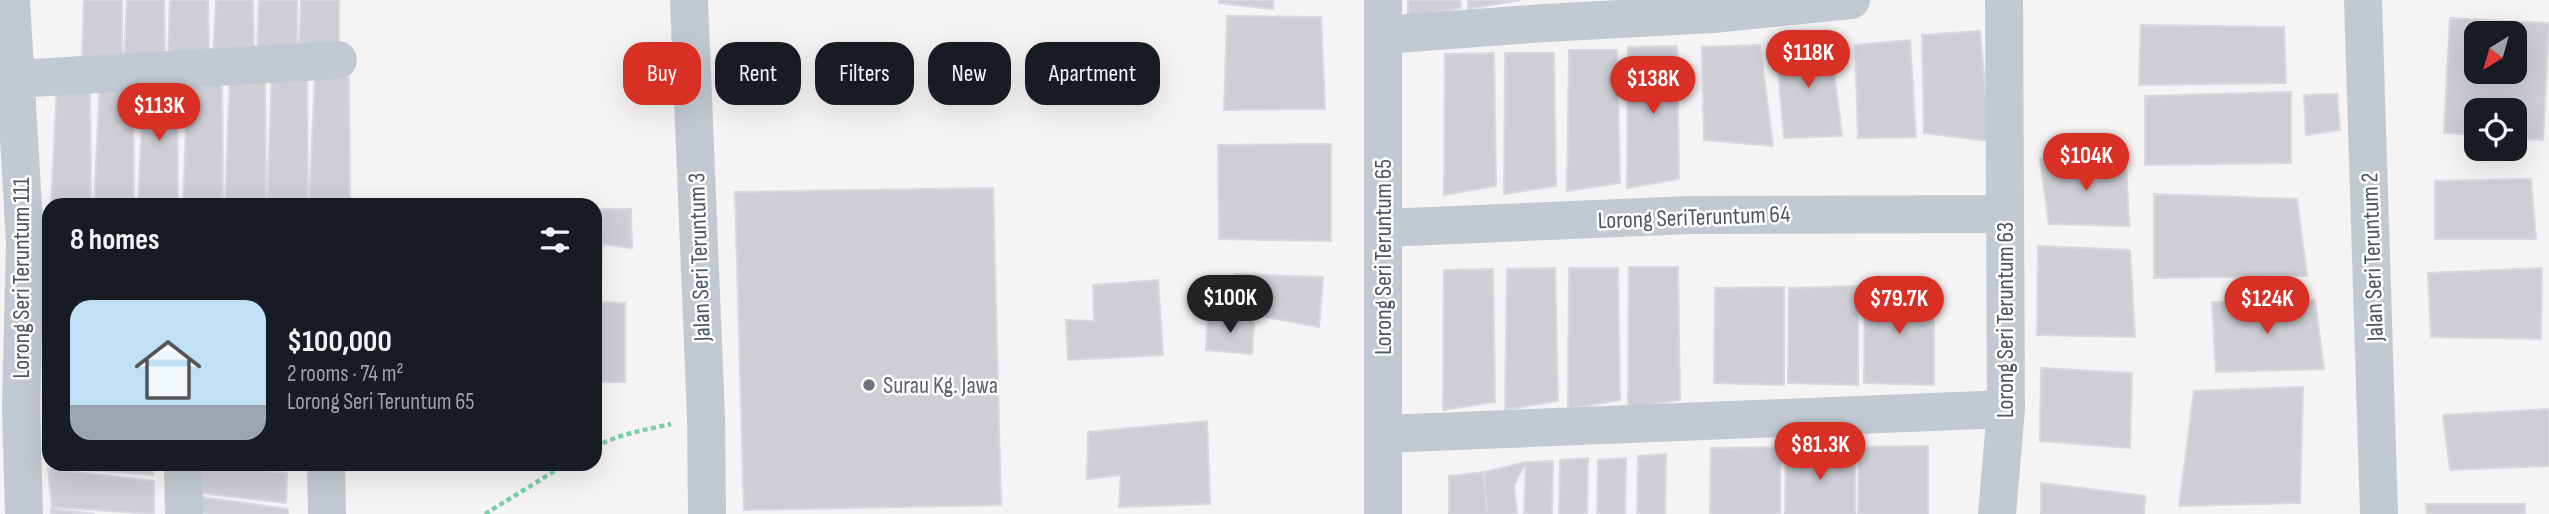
<!DOCTYPE html>
<html lang="en">
<head>
<meta charset="utf-8">
<style>
  body { margin:0; font-family:"Sofia Sans Condensed",sans-serif; background:#242831; color:#f1f3f6; height:100vh; display:flex; flex-direction:column; font-size:26px; white-space:nowrap }
  * { box-sizing:border-box; margin:0 }
  p { font-size:23px; color:#9ea1a6 }
  .icon { flex:none; width:38px; height:38px; fill:none; stroke:currentColor; stroke-width:2; stroke-linecap:round; stroke-linejoin:round }
  .map { position:relative; flex:1; overflow:hidden }
  .panel { position:absolute; left:42px; top:198px; width:560px; height:273px; display:flex; flex-direction:column; background:#171b24; border-radius:21px; box-shadow:0 7px 28px #0002 }
  .panel>* { flex:none }
  .banner { position:absolute; left:623px; top:42px; width:665px; height:63px; display:flex; gap:14px }
  .needle { width:46px; rotate:217deg }
  .tools { position:absolute; left:2464px; top:21px; display:grid; gap:14px }
  .tools a { display:grid; place-items:center; width:63px; height:63px; border-radius:14px; background:#171b24; box-shadow:0 7px 28px #0002; font-size:35px }
  .price { position:absolute; translate:-50% -60px; padding:0 16px; border-radius:24px; background:#d93025; color:#fff; font-size:23px; line-height:46px; filter:drop-shadow(0 2px 4px #0008) }
  .price::after { content:''; position:absolute; left:50%; top:42px; width:21px; height:16px; margin-left:-10px; background:inherit; clip-path:polygon(0 0,100% 0,50% 100%) }
  .price.on { background:#222; color:#fff }
  ul { padding:0; list-style:none }
  li { display:flex; align-items:center; gap:21px; height:175px; padding:0 28px }
  li span { display:grid; place-items:center; flex:none; width:196px; height:140px; border-radius:21px; color:#555 }
  li>.icon { margin-inline-start:auto }
  span .icon { width:84px; height:84px; fill:#fffc; stroke-width:1 }
  li b { font-size:30px }
  h2 { display:flex; justify-content:space-between; align-items:center; height:84px; padding:0 28px; font-size:30px }
  .tag { padding:0 24px; border-radius:21px; background:#171b24; box-shadow:0 7px 28px #0002; font-size:24px; line-height:63px }
  .tag.on { background:#d93025; color:#fff }
  .map>svg:first-child { display:block }
  .building { fill:#cdcfd5; stroke:#d7d9de; stroke-width:2; fill-rule:evenodd }
  .lines { fill:none; stroke-linecap:round; stroke-linejoin:round }
  .path { stroke:#7ad0a6; stroke-width:4.5; stroke-dasharray:5 3.5; stroke-linecap:butt }
  .minor { stroke:#c1cad2; stroke-width:38 }
  .worship-dot { fill:#6b7280; stroke:#fff; stroke-width:2.5 }
  .labels { text-anchor:middle; stroke-width:5; stroke-linejoin:round; paint-order:stroke }
  .street-label { font-size:24px; fill:#4a5661; stroke:#fff }
  .worship-label { font-size:24px; fill:#5b616d; stroke:#fff; text-anchor:start }
</style>
</head>
<body>
<div class="map">
<svg width="2549" height="514" viewBox="0 0 2549 514">
  <rect width="100%" height="100%" fill="#f5f3f3"/>
  <path class="building" d="M 84,0 L 122,0 L 122,60 L 82,61 Z
    M 127,0 L 164,0 L 165,59 L 124,60 Z
    M 170,0 L 208,0 L 209,57 L 168,58 Z
    M 216,0 L 253,0 L 254,56 L 213,58 Z
    M 259,0 L 297,0 L 297,53 L 257,54 Z
    M 301,0 L 339,0 L 339,52 L 299,53 Z
    M 1219,0 L 1273,0 L 1273,9 L 1219,3 Z
    M 1408,0 L 1460,0 L 1461,8 L 1408,17 Z
    M 1468,0 L 1520,0 L 1468,9 Z
    M 1227,16 L 1321,17 L 1325,109 L 1224,110 Z
    M 2450,18 L 2549,23 L 2543,140 L 2515,138 L 2515,110 L 2476,110 L 2476,135 L 2444,133 ZM 2476,33 L 2515,33 L 2515,72 L 2476,72 Z
    M 2141,25 L 2284,27 L 2286,83 L 2139,85 Z
    M 1980,31 L 1990,141 L 1924,133 L 1922,35 Z
    M 1830,39 L 1842,136 L 1784,138 L 1776,44 Z
    M 1910,40 L 1916,137 L 1858,138 L 1855,45 Z
    M 1760,45 L 1773,146 L 1704,140 L 1702,47 Z
    M 1677,46 L 1679,179 L 1627,188 L 1628,47 Z
    M 1569,50 L 1617,50 L 1620,183 L 1567,191 Z
    M 1494,53 L 1496,186 L 1444,195 L 1445,54 Z
    M 1505,53 L 1554,53 L 1556,186 L 1504,194 Z
    M 272,74 L 307,74 L 308,202 L 267,203 Z
    M 230,75 L 265,75 L 266,203 L 225,204 Z
    M 188,76 L 222,76 L 223,204 L 183,204 Z
    M 144,77 L 177,77 L 178,205 L 138,205 Z
    M 315,77 L 349,77 L 350,205 L 309,205 Z
    M 100,81 L 133,81 L 134,205 L 94,205 Z
    M 57,84 L 90,84 L 91,205 L 51,205 Z
    M 2291,92 L 2291,163 L 2145,165 L 2145,96 Z
    M 2337,94 L 2340,130 L 2306,135 L 2304,95 Z
    M 1331,144 L 1331,241 L 1219,239 L 1218,145 Z
    M 2040,159 L 2126,163 L 2129,226 L 2049,224 Z
    M 2531,179 L 2536,239 L 2435,239 L 2435,181 Z
    M 993,188 L 1001,505 L 744,510 L 735,192 Z
    M 2154,194 L 2297,199 L 2307,276 L 2154,278 Z
    M 595,209 L 631,209 L 632,248 L 602,244 L 601,289 L 595,289 Z
    M 2038,246 L 2130,250 L 2135,337 L 2037,335 Z
    M 1629,267 L 1678,267 L 1680,400 L 1628,408 Z
    M 1555,268 L 1558,401 L 1505,410 L 1507,269 Z
    M 1569,268 L 1618,268 L 1620,400 L 1568,409 Z
    M 2542,268 L 2541,339 L 2431,337 L 2428,273 Z
    M 1493,269 L 1495,402 L 1443,410 L 1444,270 Z
    M 1235,274 L 1323,277 L 1319,327 L 1239,312 Z
    M 1158,280 L 1163,355 L 1068,360 L 1066,320 L 1094,321 L 1093,285 Z
    M 1858,286 L 1858,385 L 1788,383 L 1789,288 Z
    M 1784,287 L 1784,385 L 1714,383 L 1715,288 Z
    M 1934,287 L 1934,385 L 1864,383 L 1865,288 Z
    M 2315,300 L 2324,369 L 2216,372 L 2212,302 Z
    M 595,302 L 625,303 L 625,382 L 595,382 Z
    M 1208,316 L 1254,322 L 1252,354 L 1206,350 Z
    M 2041,368 L 2132,373 L 2130,448 L 2040,441 Z
    M 2303,387 L 2300,503 L 2179,506 L 2194,391 Z
    M 2549,409 L 2549,466 L 2450,470 L 2443,415 Z
    M 1207,421 L 1210,504 L 1119,507 L 1121,475 L 1087,479 L 1088,432 Z
    M 1928,446 L 1928,514 L 1858,514 L 1859,447 Z
    M 1780,447 L 1780,514 L 1710,514 L 1711,448 Z
    M 1855,450 L 1855,514 L 1785,514 L 1786,451 Z
    M 1666,454 L 1665,514 L 1637,514 L 1638,456 Z
    M 1588,458 L 1587,514 L 1559,514 L 1560,460 Z
    M 1626,458 L 1625,514 L 1597,514 L 1598,460 Z
    M 1553,461 L 1552,514 L 1524,514 L 1526,462 Z
    M 1526,462 L 1514,485 L 1517,514 L 1487,514 L 1484,472 Z
    M 50,464 L 153,464 L 153,475 L 51,467 Z
    M 199,464 L 287,473 L 286,503 L 201,493 Z
    M 250,464 L 286,464 L 286,468 Z
    M 48,469 L 154,481 L 154,514 L 52,507 Z
    M 1484,472 L 1487,514 L 1449,514 L 1449,476 Z
    M 2041,483 L 2145,496 L 2144,514 L 2041,514 Z
    M 201,497 L 288,509 L 288,514 L 202,514 Z
    M 2426,504 L 2525,504 L 2525,514 L 2427,514 Z
    M 51,509 L 95,514 L 51,514 Z"/>
  <g class="lines">
    <path class="path" d="M 595,447 C 619,434 644,430 671,424
      M 485,514 L 566,464"/>
    <path class="minor" d="M 11,0 L 25,242 L 21,408 L 24,514
      M 689,0 L 706,417 L 707,514
      M 2363,0 L 2379,514
      M 1383,35 L 1545,23 L 1713,14 L 1851,0
      M 16,79 L 338,60
      M 1383,228 L 1691,215 L 2005,214
      M 1383,434 L 2006,409
      M 183,464 L 184,514
      M 326,464 L 327,514
      M 1383,514 L 1383,0
      M 1997,514 L 2006,409 L 2004,0"/>
  </g>
  <circle class="worship-dot" cx="869" cy="385" r="7"/>
  <g class="labels">
    <g class="street-label">
      <text transform="translate(1694 217) rotate(-2)" y="8">Lorong SeriTeruntum 64</text>
      <text transform="translate(699 257) rotate(-92)" y="8">Jalan Seri Teruntum 3</text>
      <text transform="translate(1383 257) rotate(-90)" y="8">Lorong Seri Teruntum 65</text>
      <text transform="translate(2372 257) rotate(-92)" y="8">Jalan Seri Teruntum 2</text>
      <text transform="translate(21 278) rotate(-90)" y="8">Lorong Seri Teruntum 111</text>
      <text transform="translate(2005 320) rotate(-90)" y="8">Lorong Seri Teruntum 63</text>
    </g>
    <g class="worship-label">
      <text x="883" y="393">Surau Kg. Jawa</text>
    </g>
  </g>
</svg>
<div class="tools">
<a><svg class="needle" viewBox="-14 -14 28 28"><path d="M0-13l5 13h-10z" fill="#e53935"/><path d="M0 13l5-13h-10z" fill="#9ea1a6"/></svg></a>
<a><svg class="icon" aria-label="locate" viewBox="0 0 24 24"><circle cx="12" cy="12" r="6"/><path d="M12 2v4M12 18v4M2 12h4M18 12h4"/></svg></a>
</div>
<b class="price" style="left:1808px;top:90px">$118K</b>
<b class="price" style="left:1653px;top:116px">$138K</b>
<b class="price" style="left:159px;top:143px">$113K</b>
<b class="price" style="left:2086px;top:193px">$104K</b>
<b class="price on" style="left:1230px;top:335px">$100K</b>
<b class="price" style="left:1899px;top:336px">$79.7K</b>
<b class="price" style="left:2267px;top:336px">$124K</b>
<b class="price" style="left:1820px;top:482px">$81.3K</b>
<div class="banner">
<a class="tag on">Buy</a>
<a class="tag">Rent</a>
<a class="tag">Filters</a>
<a class="tag">New</a>
<a class="tag">Apartment</a>
</div>
<section class="panel">
<h2>8 homes<svg class="icon" aria-label="filters" viewBox="0 0 24 24"><path d="M4 7h16M4 17h16"/><circle cx="9" cy="7" r="2"/><circle cx="15" cy="17" r="2"/></svg></h2>
<ul>
<li><span style="background:linear-gradient(#bfe0f5 75%,#9aa5b1 0)"><svg class="icon" aria-label="home" viewBox="0 0 24 24"><path d="M3 11l9-7 9 7M6 9v11h12V9"/></svg></span><div><b>$100,000</b><p>2 rooms · 74 m²</p><p>Lorong Seri Teruntum 65</p></div></li>
</ul>
</section>
</div>
</body>
</html>
